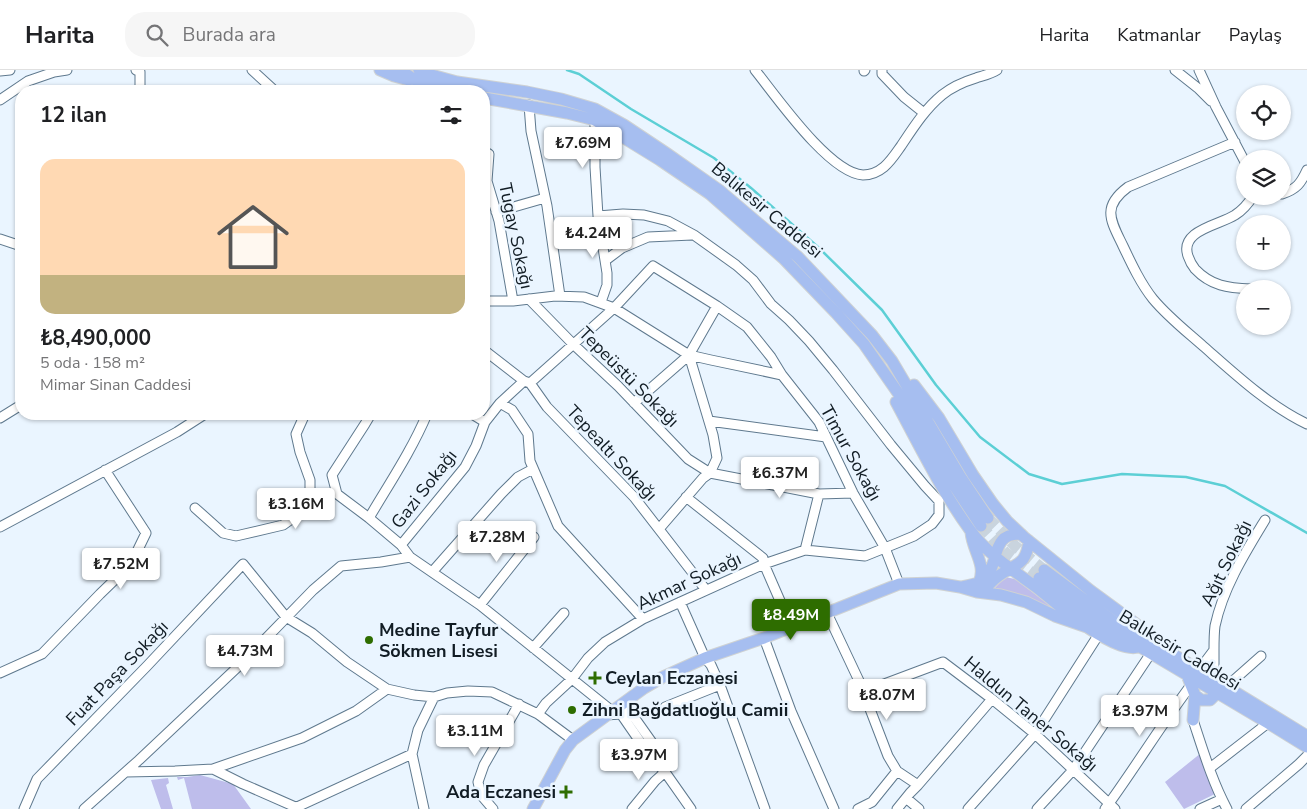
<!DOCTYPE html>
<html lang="tr">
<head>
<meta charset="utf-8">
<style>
  body { margin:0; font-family:"Nunito Sans",sans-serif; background:#f6f6f6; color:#202124; height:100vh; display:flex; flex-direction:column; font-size:19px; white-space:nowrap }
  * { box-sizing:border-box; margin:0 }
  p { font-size:16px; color:#757577 }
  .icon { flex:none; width:28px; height:28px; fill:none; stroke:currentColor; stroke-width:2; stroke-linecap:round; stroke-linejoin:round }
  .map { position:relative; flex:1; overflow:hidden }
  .details { position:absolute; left:15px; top:15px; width:475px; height:335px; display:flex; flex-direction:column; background:#fff; border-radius:20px; box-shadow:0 1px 4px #0004 }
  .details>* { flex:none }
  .buttons { position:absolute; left:1236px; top:15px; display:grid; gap:10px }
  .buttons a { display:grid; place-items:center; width:55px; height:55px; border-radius:50%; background:#fff; box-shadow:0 1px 4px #0004; font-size:25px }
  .price { position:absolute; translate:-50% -42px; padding:0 11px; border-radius:5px; background:#fff; color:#222; font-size:16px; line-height:32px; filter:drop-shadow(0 1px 2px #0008) }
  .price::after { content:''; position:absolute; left:50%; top:30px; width:15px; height:11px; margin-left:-8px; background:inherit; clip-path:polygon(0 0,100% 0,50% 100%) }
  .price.current { background:#2e6d00; color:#fff }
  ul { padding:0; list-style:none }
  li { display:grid; align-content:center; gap:10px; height:265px; padding:0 25px }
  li+li { border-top:1px solid #e0e0e0 }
  li span { display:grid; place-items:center; height:155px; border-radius:15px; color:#555 }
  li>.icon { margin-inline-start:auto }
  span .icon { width:90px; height:90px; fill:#fffc; stroke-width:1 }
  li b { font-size:21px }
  h2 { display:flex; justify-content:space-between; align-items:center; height:60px; padding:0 25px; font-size:21px }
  header { display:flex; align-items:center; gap:30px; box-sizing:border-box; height:70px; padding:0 25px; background:#fff; border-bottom:1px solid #e0e0e0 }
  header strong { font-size:24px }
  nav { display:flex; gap:28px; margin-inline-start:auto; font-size:18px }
  .search { width:350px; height:45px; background:#f6f6f6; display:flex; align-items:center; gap:12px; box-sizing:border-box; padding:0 18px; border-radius:20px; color:#757577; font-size:19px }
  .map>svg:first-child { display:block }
  .green { fill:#bebdeb }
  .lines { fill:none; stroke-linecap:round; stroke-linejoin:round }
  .stream { stroke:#5ccfd5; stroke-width:2.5 }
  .major-tunnel { stroke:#c9d4de; stroke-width:11; stroke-dasharray:11 5.5; stroke-linecap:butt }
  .minor-casing { stroke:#5f798e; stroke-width:11 }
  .major-casing { stroke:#cfd2d3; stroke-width:13 }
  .minor { stroke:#fff; stroke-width:9 }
  .major { stroke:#a6bef0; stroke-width:11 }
  .poi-dot { fill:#2e6d00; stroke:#eaf5ff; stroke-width:2 }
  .labels { text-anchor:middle; stroke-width:5; stroke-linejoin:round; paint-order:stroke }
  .street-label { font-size:18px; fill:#111c24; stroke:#eaf5ff }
  .poi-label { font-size:18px; font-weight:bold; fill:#111c24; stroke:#eaf5ff; text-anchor:start }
</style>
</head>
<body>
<header>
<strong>Harita</strong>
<div class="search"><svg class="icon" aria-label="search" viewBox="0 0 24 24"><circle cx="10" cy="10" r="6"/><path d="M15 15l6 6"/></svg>Burada ara</div>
<nav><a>Harita</a><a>Katmanlar</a><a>Paylaş</a></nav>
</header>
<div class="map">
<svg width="1307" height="739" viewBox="0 0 1307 739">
  <rect width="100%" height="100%" fill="#eaf5ff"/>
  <path class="green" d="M 1005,507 L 1015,509 L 1056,540 L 992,521 Z
    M 1201,683 L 1217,723 L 1184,739 L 1165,712 Z
    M 200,705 L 233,714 L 251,739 L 192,739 L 184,708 L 178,710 L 177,707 L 187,707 Z
    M 168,708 L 169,713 L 166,715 L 173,739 L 161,739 L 151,710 Z"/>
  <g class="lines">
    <path class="stream" d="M 567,0 L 579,4 L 631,39 L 714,88 L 751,118 L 818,177 L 882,240 L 936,315 L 980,367 L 1029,404 L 1062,414 L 1122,404 L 1186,407 L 1225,416 L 1307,463"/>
    <path class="major-tunnel" d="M 988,448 L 1014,475 L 1044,500
      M 981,456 L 1006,483 L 1039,508"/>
    <g class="minor-casing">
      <path id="minor" d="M 136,0 L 140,2 L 140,21
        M 252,0 L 275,21
        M 755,0 C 776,26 829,103 863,105 C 871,105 878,102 884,97 C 891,91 896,83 901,76 C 913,58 925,39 942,25 C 952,17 963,12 976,8 C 982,6 991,4 997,0
        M 882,0 L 882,4 L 904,27 L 924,43
        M 1175,0 L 1199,19 L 1211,31
        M 1199,0 L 1216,37 L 1245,92
        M 0,1 L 10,0
        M 864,1 L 865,0
        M 0,30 L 28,11 L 54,2 L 67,0
        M 529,35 L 531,61 L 547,136 L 560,226
        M 595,50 L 595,97 L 598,146 L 607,203 L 607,215 L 601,232
        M 1235,72 L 1128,117 C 1101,137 1111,151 1123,176 C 1132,195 1141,214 1153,229 C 1168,247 1186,261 1203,276 C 1236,305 1268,335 1307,354
        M 484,81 L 489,84 L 487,111 L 499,151 L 513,231
        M 1282,124 C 1297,119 1301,113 1307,100
        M 496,142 L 545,128
        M 0,169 L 21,176
        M 606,190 L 622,178 L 648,167 L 692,165
        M 1251,219 C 1228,218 1211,216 1195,199 C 1191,194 1190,192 1188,186 C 1179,160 1220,155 1235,145 C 1243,140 1248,134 1253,126
        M 529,229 L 573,274 L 618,316 L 688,389 L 710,403 L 819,424 L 853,423
        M 484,231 L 513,231 L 555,226 L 584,227 L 614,238 L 689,285 L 713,365 L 717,388 L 710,403 L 703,408 L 659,459
        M 484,280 L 524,311 L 530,313 L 547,337 L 634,427 L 706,520
        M 689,285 L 711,290 L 782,305 L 819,352 L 853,423 L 885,478 L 899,514
        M 530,313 L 614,238 L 653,196 L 717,236 L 747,257 L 771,287 L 782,305
        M 500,333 L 512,340 L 528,364 L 530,391 L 558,456 L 643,549
        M 634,333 L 689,285 L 717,236
        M 371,344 L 365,354 L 332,405 L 337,424 L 369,448 L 401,475 L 410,487 L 480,535 L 612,641
        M 472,344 L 485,352
        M 0,348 L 21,335
        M 709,351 L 826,367
        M 686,427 L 763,488 L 764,494 L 791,556
        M 195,438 L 223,463 L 236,466 L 283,455 L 297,445 L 310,429 L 310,410 L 300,382 L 296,364 L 305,344
        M 369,448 C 389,414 412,380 427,344
        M 0,457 L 177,362 L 205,344
        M 401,475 L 465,397 L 476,376 L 485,352 L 500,333 L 524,311
        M 805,480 L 819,424
        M 433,501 L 501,424 L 518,407 L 533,399
        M 680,532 L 705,588 L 711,595 L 720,615 L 765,739
        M 480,535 L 534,467
        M 827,543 L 860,613 L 888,686 L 897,701 L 872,732 L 858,739
        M 764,568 L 791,641 L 834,739
        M 533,578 L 564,543
        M 1214,580 C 1214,572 1214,564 1215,556 C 1223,518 1245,483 1265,450
        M 1199,600 L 1214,580 L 1214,610
        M 0,603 L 42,584 L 100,524 L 131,494 L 146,463 L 105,400
        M 1226,617 L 1261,586
        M 863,622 L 943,592 L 992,629 L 1035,664 L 1115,739
        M 624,633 L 658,681 L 664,697
        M 665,637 L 720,615
        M 538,644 L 546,633 L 572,609 L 588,588 L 605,572 L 643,549 L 764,494 L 805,480 L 865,486 L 902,471 L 914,466 L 932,454 L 939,445 L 939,431 L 925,416 L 891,375 L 833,300 L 809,271 L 789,250 L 771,234 L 753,210 L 736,195 L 694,165 L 668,151 L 644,145 L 623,144 L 598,146
        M 606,645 L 621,644 L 650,686 L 665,702 L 691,739
        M 1193,650 C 1203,680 1212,711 1227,739
        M 1210,698 L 1268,653
        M 213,699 L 243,714 L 300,739
        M 897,701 L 918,715
        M 126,702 L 175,701 L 213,699 L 302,668 L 356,641 L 387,619
        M 906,728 L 919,739
        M 297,737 L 412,684
        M 24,739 L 37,709 L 147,596 L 243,494 L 286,547 L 312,563 L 347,592 L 387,619 L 414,625 L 434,627 L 447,623 L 468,621 L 492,622 L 538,644 L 573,670
        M 84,739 L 139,690 L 243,592 L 313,520 L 341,496 L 381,492 L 410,487
        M 424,739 L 412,684 L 418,660 L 434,627
        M 493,739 L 481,725 L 478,712 L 484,695 L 519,634
        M 632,739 L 655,711 L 665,702
        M 897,739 L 910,723 L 918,715 L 992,629
        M 968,739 L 1035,664 L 1099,564
        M 1037,739 L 1073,700 L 1151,583
        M 1105,739 C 1135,698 1161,655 1191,615
        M 1200,739 L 1222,729
        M 1246,739 L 1299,694 L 1307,686"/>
    </g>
    <g class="major-casing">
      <path id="major" d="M 380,0 L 394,6 L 409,10
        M 400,0 L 418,12 L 456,21
        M 419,0 L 424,3 L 457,12 L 527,22 L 561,29 L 595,39 L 624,55 L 666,83 L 719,120 L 798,187 L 872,265 L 892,291 L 960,406 L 988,448
        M 484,28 L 567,43 L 595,50 L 660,90 L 710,124 L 783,188 L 836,243 L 864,274 L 912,343 L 953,414 L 981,456
        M 914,315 L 939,348 L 973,405 L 993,434 L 1007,451 L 1024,467 L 1091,521 L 1136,554 L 1158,575
        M 896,332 C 919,375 941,420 970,460 C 987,484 1013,500 1036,517 C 1061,537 1085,559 1113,572 C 1122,576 1130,579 1139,577
        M 971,462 C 972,480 987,495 979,512
        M 1044,500 L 1117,554 L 1158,575 L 1307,666
        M 1039,508 L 1085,543 L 1110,559 L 1268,653 L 1307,677
        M 962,517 C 969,515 978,515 984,509 C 1001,494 989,463 1021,464
        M 985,519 C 991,512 996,507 1003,503 C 1020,492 1026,493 1029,471
        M 1187,605 L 1195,625 L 1193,650
        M 1195,625 L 1201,630 L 1210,630 L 1217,623 L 1218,617
        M 533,739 L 565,680 L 573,670 L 644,618 L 663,607 L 705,588 L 764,568 L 899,514 L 936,513 L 960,517 L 977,522 L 1001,525 L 1026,532 L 1055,546 L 1087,557"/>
    </g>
    <use href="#minor" class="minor"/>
    <use href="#major" class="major"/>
  </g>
  <g class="poi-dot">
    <circle cx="369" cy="570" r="5"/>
    <path d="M592.5 600.5h5v5h5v5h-5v5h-5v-5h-5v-5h5z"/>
    <circle cx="572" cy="640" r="5"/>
    <path d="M563.5 714.5h5v5h5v5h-5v5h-5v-5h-5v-5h5z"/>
  </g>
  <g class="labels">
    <g class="street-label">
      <text transform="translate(767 140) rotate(40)" y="6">Balıkesir Caddesi</text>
      <text transform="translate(516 166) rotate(78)" y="6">Tugay Sokağı</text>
      <text transform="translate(629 307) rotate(45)" y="6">Tepeüstü Sokağı</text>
      <text transform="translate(612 383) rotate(47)" y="6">Tepealtı Sokağı</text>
      <text transform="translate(851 383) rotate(61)" y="6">Timur Sokağı</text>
      <text transform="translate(424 419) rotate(-52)" y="6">Gazi Sokağı</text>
      <text transform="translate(1226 493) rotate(-64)" y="6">Ağıt Sokağı</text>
      <text transform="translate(689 511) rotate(-25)" y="6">Akmar Sokağı</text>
      <text transform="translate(1180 580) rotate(31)" y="6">Balıkesir Caddesi</text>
      <text transform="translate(117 603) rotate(-46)" y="6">Fuat Paşa Sokağı</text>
      <text transform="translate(1031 644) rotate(40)" y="6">Haldun Taner Sokağı</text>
    </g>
    <g class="poi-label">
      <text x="379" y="566">Medine Tayfur<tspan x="379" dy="21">Sökmen Lisesi</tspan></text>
      <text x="605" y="614">Ceylan Eczanesi</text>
      <text x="582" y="646">Zihni Bağdatlıoğlu Camii</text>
      <text x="556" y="728" text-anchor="end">Ada Eczanesi</text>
    </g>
  </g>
</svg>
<div class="buttons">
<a><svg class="icon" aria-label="locate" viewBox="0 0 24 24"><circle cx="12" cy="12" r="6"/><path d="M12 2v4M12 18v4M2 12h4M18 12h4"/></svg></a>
<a><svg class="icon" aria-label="layers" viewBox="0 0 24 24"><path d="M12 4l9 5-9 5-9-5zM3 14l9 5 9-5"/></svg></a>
<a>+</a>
<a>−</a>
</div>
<b class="price" style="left:583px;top:99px">₺7.69M</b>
<b class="price" style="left:593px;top:189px">₺4.24M</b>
<b class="price" style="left:780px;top:429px">₺6.37M</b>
<b class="price" style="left:296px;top:460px">₺3.16M</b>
<b class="price" style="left:497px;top:493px">₺7.28M</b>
<b class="price" style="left:121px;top:520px">₺7.52M</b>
<b class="price current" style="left:791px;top:571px">₺8.49M</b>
<b class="price" style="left:245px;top:607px">₺4.73M</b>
<b class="price" style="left:887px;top:651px">₺8.07M</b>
<b class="price" style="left:1140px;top:667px">₺3.97M</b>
<b class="price" style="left:475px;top:687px">₺3.11M</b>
<b class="price" style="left:639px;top:711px">₺3.97M</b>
<section class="details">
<h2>12 ilan<svg class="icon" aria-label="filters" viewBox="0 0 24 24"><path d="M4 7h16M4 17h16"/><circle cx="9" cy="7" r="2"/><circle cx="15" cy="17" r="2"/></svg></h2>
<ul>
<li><span style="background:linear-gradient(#ffd9b3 75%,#c2b280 0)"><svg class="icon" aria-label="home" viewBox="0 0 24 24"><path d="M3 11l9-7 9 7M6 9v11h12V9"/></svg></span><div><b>₺8,490,000</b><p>5 oda · 158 m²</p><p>Mimar Sinan Caddesi</p></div></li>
</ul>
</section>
</div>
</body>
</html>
